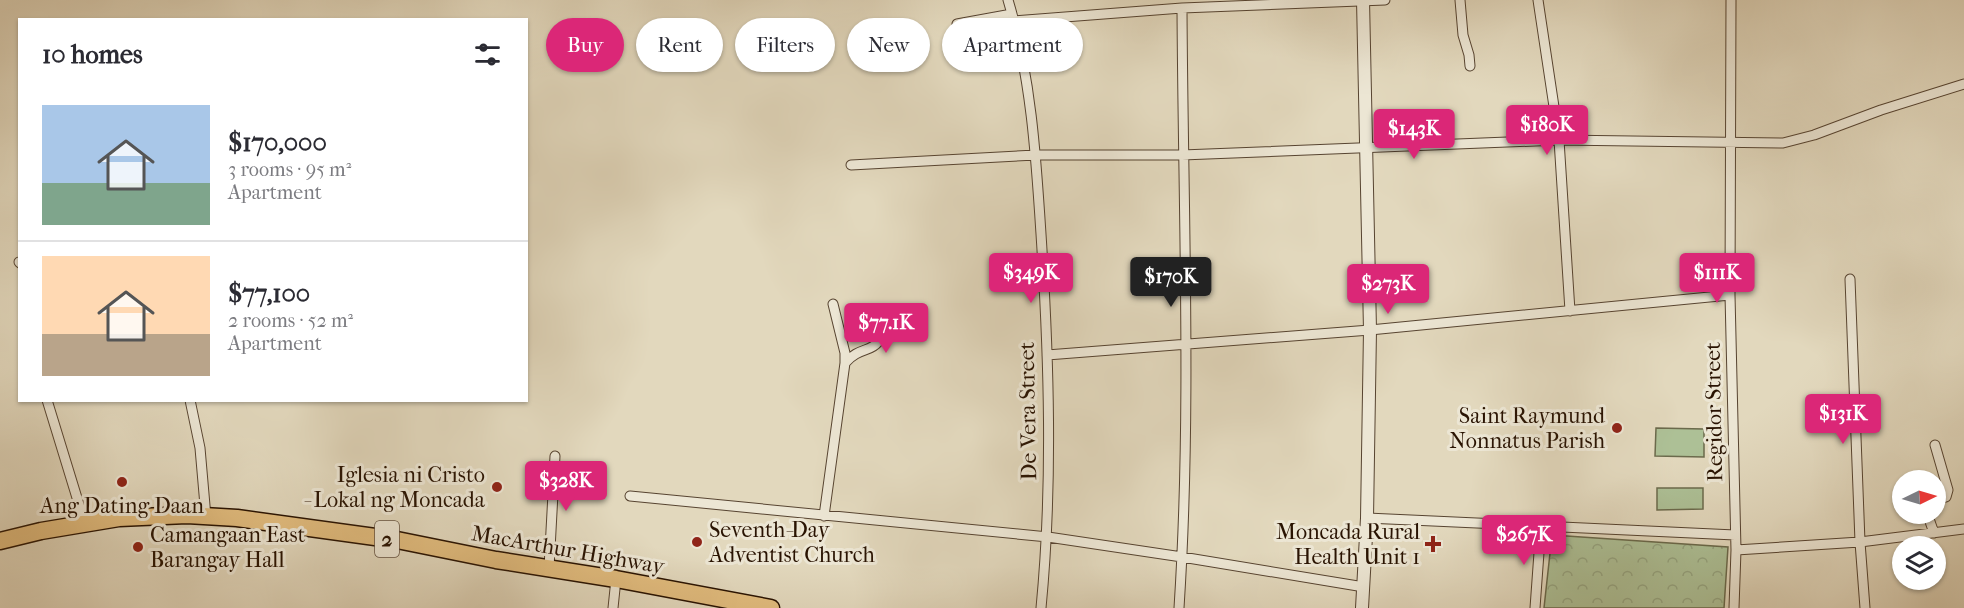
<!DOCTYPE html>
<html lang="en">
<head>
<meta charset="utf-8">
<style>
  body { margin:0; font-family:"IM FELL French Canon",serif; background:#f7f7f7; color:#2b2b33; height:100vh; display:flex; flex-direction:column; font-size:22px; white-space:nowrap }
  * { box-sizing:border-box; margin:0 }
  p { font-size:20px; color:#7c7c81 }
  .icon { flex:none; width:33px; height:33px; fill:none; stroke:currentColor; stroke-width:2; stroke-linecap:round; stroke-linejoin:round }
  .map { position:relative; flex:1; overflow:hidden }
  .sheet { position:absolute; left:18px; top:18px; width:510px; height:384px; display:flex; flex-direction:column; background:#fff; border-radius:0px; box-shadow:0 2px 4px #0004 }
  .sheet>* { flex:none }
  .top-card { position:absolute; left:546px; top:18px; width:570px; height:54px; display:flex; gap:12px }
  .needle { width:39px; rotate:85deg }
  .controls { position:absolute; left:1892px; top:470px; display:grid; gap:12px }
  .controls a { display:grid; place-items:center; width:54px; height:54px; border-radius:50%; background:#fff; box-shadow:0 2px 4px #0004; font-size:30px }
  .price { position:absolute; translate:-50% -51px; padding:0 14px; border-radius:6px; background:#db2777; color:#fff; font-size:20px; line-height:39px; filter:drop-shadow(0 2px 3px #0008) }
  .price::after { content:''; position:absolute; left:50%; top:36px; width:18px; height:14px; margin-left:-9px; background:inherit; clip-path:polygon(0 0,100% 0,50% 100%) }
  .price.selected { background:#222; color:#fff }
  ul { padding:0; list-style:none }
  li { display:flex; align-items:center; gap:18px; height:150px; padding:0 24px }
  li+li { border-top:2px solid #e1e1e2 }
  li span { display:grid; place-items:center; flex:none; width:168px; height:120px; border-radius:0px; color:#555 }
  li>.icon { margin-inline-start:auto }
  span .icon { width:72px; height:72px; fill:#fffc; stroke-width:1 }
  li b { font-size:26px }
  h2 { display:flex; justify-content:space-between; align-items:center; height:72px; padding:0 24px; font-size:26px }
  .tag { padding:0 21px; border-radius:27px; background:#fff; box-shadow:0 2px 4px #0004; font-size:21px; line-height:54px }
  .tag.selected { background:#db2777; color:#fff }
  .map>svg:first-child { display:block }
  .green { fill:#adc096; stroke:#6b6a4c; stroke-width:1.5 }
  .park { fill:url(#park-crowns); stroke:#6b6a4c; stroke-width:1.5 }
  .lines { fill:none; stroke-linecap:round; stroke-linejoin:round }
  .minor-casing { stroke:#574431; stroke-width:11 }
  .tertiary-casing { stroke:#574431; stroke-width:14 }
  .trunk-casing { stroke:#291302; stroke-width:19 }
  .minor { stroke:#ece6d4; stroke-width:9 }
  .tertiary { stroke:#ece6d4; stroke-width:12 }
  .trunk { stroke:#e1bc7e; stroke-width:16 }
  .poi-dot { fill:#8f2418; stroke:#ece6d4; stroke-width:2 }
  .labels { text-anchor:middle; stroke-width:6; stroke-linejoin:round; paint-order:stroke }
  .shield { fill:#ece6d4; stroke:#645241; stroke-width:1.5 }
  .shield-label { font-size:21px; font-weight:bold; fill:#291302 }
  .street-label { font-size:22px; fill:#291302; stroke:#ece6d4 }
  .poi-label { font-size:22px; fill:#291302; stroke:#ece6d4; text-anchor:end }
</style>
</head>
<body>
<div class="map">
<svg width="1964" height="608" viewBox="0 0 1964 608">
  <defs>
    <pattern id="park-crowns" width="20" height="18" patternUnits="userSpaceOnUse" patternTransform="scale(1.5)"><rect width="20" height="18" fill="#adc096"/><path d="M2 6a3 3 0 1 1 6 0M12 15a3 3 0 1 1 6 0" fill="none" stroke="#95a480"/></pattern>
  </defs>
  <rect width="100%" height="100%" fill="#e2d8bd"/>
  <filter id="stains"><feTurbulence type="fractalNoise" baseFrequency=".00333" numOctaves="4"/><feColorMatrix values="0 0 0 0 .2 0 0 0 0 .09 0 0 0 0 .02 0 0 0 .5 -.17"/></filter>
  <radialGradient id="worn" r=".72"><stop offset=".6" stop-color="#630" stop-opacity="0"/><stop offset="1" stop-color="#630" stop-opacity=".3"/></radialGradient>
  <path class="green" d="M 1656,428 L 1704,429 L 1704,457 L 1655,456 Z
    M 1657,488 L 1703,488 L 1703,509 L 1657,510 Z"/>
  <path class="park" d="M 1552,535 L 1728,547 L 1724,608 L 1544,608 Z"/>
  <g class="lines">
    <g class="minor-casing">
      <path id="minor" d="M 1008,0 C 1031,76 1036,156 1041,234 C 1049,358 1053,484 1041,608
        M 1460,0 L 1463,35 L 1469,55 L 1470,66
        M 1538,0 L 1559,140 L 1570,311
        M 1731,0 L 1730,295 L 1736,550 L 1734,608
        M 1014,21 L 1182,8 L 1385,0
        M 957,24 L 1012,14
        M 851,165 L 1036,155 L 1182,155 L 1559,140 L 1783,143 L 1814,135 L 1881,110 L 1964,84
        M 19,262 L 20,263
        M 1850,279 L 1860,542 L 1865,608
        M 1047,355 L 1370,330 L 1730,295
        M 845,363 C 864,341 882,359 883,319
        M 47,400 L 85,524
        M 190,400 L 200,448 L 206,517
        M 630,496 L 1048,537 L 1182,557 L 1364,587
        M 1935,500 L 1946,497 L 1948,490 L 1935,445
        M 1927,513 L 1934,533
        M 824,516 L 845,363 L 845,353 L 833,304
        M 1367,518 L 1735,535
        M 1736,550 L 1860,542 L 1964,529
        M 549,568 L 555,456
        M 613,608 L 616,579
        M 1179,608 C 1192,408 1183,208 1182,8
        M 1535,608 L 1541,525"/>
    </g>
    <g class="tertiary-casing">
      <path id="tertiary" d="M 1362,608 L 1367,518 L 1370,330 L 1363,0"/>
    </g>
    <g class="trunk-casing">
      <path id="trunk" d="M 0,541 L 41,531 L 119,518 L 187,515 L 237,518 L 397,540 L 496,560 L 616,579 L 771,608"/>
    </g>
    <use href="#minor" class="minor"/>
    <use href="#tertiary" class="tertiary"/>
    <use href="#trunk" class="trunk"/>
  </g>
  <g class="poi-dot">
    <circle cx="1617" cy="428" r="6"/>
    <circle cx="122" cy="482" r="6"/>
    <circle cx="497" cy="487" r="6"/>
    <circle cx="697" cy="542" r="6"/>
    <path d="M1430 535h6v6h6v6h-6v6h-6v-6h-6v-6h6z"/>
    <circle cx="138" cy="547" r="6"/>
  </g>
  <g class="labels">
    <rect class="shield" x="375" y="521" width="24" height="36" rx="4.5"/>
    <g class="shield-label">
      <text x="387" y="546">2</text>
    </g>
    <g class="street-label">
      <text transform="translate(1027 411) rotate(-91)" y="8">De Vera Street</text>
      <text transform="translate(1713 412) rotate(-91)" y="8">Regidor Street</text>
      <text transform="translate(568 549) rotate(10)" y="8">MacArthur Highway</text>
    </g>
    <g class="poi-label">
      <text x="1605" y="423">Saint Raymund<tspan x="1605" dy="25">Nonnatus Parish</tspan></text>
      <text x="485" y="482">Iglesia ni Cristo<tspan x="485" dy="25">- Lokal ng Moncada</tspan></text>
      <text x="122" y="513" text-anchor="middle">Ang Dating Daan</text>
      <text x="709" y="537" text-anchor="start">Seventh-Day<tspan x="709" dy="25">Adventist Church</tspan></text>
      <text x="1420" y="539">Moncada Rural<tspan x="1420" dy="25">Health Unit 1</tspan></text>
      <text x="150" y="542" text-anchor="start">Camangaan East<tspan x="150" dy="25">Barangay Hall</tspan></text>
    </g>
  </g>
  <rect width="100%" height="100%" filter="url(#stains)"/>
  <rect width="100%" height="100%" fill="url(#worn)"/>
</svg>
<div class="controls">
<a><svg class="needle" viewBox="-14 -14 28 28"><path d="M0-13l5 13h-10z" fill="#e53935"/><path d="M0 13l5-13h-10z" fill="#7c7c81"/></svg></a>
<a><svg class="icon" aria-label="layers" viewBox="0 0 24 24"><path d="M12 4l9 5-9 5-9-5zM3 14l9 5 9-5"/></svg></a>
</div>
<b class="price" style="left:1547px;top:156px">$180K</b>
<b class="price" style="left:1414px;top:160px">$143K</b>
<b class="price" style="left:1031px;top:304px">$349K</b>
<b class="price" style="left:1717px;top:304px">$111K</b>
<b class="price selected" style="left:1171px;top:308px">$170K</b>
<b class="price" style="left:1388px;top:315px">$273K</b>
<b class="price" style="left:886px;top:354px">$77.1K</b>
<b class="price" style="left:1843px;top:445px">$131K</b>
<b class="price" style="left:566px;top:512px">$328K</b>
<b class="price" style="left:1524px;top:566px">$267K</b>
<div class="top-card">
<a class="tag selected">Buy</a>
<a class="tag">Rent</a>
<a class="tag">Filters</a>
<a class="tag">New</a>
<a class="tag">Apartment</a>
</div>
<section class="sheet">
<h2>10 homes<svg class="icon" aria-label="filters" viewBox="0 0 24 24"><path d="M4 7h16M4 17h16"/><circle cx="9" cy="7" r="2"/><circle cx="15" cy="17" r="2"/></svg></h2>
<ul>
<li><span style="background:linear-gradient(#a9c7e8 65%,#7fa58c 0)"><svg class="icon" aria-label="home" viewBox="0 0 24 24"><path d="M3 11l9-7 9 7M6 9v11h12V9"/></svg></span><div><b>$170,000</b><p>3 rooms · 95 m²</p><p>Apartment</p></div></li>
<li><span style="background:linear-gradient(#ffd9b3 65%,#b9a48a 0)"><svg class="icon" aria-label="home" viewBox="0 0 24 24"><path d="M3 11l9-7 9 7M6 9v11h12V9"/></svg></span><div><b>$77,100</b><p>2 rooms · 52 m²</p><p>Apartment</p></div></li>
</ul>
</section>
</div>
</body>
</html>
